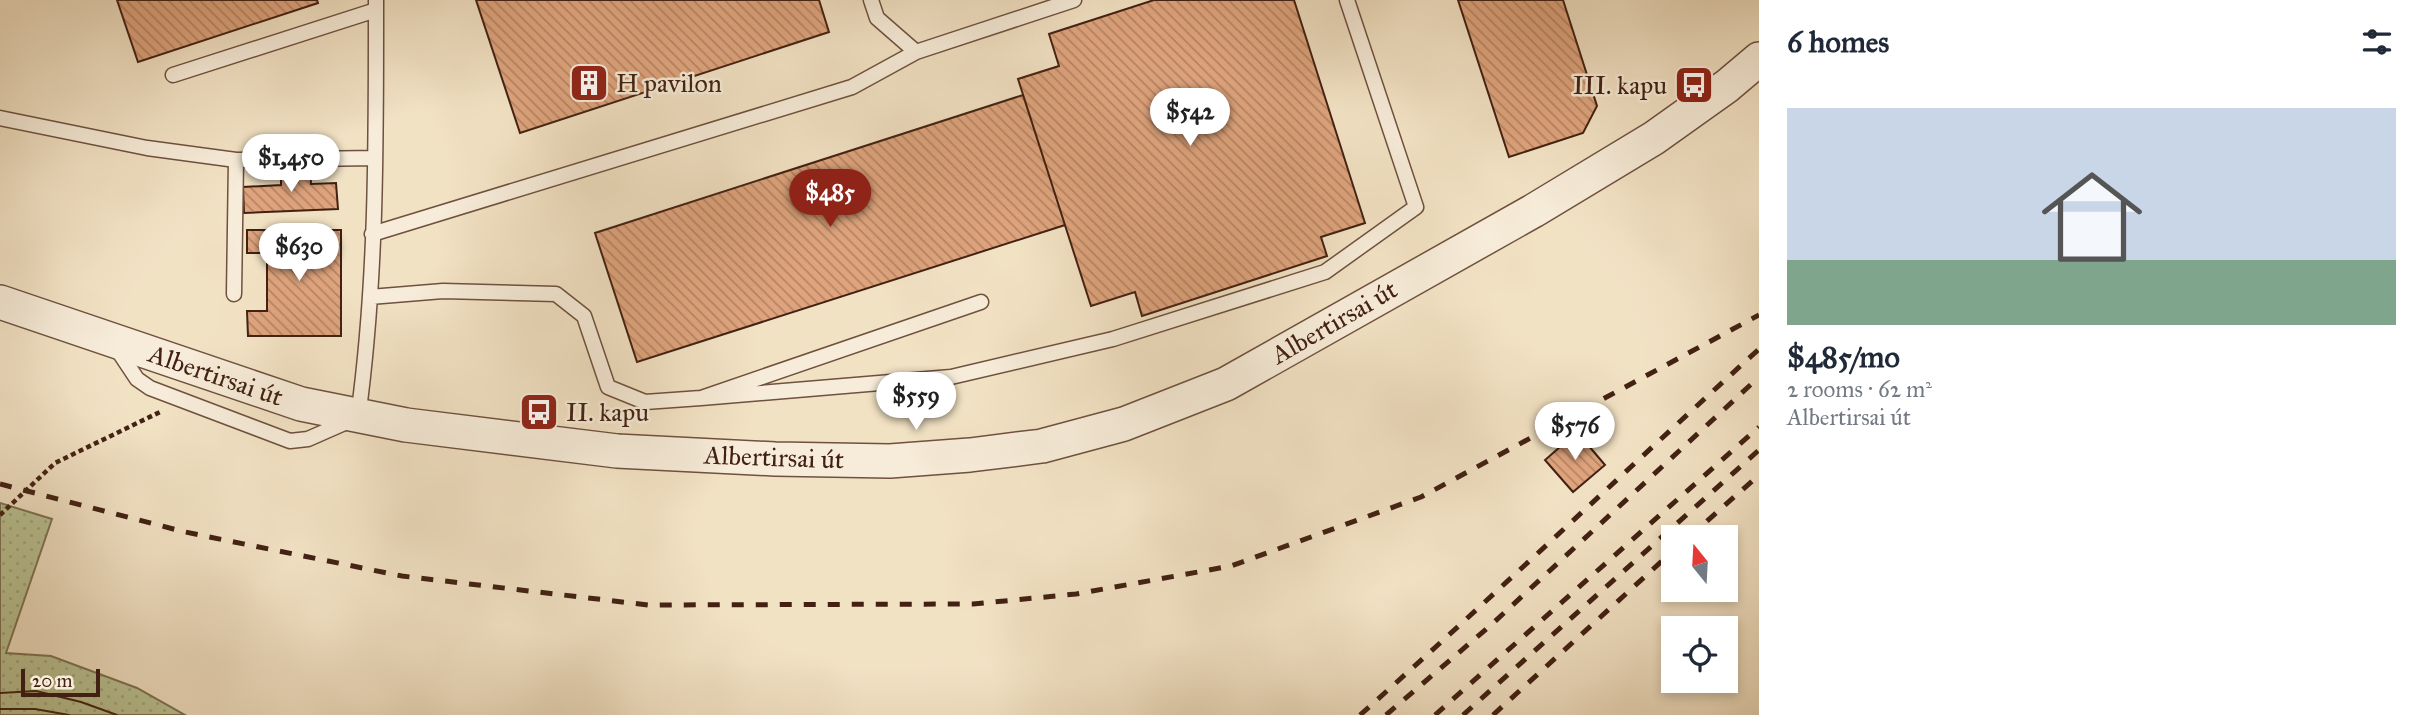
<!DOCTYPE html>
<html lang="en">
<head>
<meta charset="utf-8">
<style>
  body { margin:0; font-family:"IM FELL Great Primer",serif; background:#f6f6f7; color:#1f2937; height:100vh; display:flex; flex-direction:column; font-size:26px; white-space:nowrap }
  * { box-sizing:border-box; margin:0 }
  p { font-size:23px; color:#747a83 }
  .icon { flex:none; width:38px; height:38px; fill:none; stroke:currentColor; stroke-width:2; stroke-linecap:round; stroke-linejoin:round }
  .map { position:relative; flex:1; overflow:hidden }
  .drawer { display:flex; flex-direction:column; background:#fff; width:665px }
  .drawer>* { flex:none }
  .needle { width:46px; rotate:342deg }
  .controls { position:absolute; left:1661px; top:525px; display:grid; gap:14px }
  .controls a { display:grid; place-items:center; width:77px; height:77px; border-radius:0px; background:#fff; box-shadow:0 4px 10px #0003; font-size:35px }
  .scale { position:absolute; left:21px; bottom:18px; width:79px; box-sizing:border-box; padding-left:7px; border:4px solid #422113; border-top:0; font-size:19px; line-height:24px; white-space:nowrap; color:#422113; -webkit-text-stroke:5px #f7ecd9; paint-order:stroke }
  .price { position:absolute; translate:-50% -60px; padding:0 16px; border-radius:24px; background:#fff; color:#222; font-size:23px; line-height:46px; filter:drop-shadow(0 2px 4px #0008) }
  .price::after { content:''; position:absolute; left:50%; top:42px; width:21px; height:16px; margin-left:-10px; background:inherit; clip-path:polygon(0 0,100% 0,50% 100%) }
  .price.active { background:#8f2418; color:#fff }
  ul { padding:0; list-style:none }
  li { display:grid; align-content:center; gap:14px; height:371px; padding:0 28px }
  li+li { border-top:2px solid #e0e1e3 }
  li span { display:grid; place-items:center; height:217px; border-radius:0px; color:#555 }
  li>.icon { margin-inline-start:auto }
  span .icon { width:126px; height:126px; fill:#fffc; stroke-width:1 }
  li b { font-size:30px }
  h2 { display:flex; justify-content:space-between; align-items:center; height:84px; padding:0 28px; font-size:30px }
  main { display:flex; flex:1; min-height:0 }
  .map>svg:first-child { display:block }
  .grass { fill:url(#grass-dots); stroke:#7e7254; stroke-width:2 }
  .building { fill:url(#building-back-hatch); stroke:#422113; stroke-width:2 }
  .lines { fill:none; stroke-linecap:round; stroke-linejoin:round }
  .service-casing { stroke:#6e513f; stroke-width:17 }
  .tertiary-casing { stroke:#6e513f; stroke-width:36 }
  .path { stroke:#422113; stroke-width:4.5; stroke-dasharray:5 3.5; stroke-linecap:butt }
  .service { stroke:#f7ecd9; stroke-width:14 }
  .tertiary { stroke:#f7ecd9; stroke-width:33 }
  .tram { stroke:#422113; stroke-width:2 }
  .rail { stroke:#422113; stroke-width:5; stroke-dasharray:12 12; stroke-linecap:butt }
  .labels { text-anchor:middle; stroke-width:5; stroke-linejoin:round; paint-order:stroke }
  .poi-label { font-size:26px; fill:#422113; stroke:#f7ecd9; text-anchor:start }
  .street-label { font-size:26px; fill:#422113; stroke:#f7ecd9 }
</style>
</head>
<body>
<main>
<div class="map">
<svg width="1759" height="715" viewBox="0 0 1759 715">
  <defs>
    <pattern id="grass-dots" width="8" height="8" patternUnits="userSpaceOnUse" patternTransform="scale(1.75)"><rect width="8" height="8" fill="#bac394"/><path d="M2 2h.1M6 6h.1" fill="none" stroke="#a1a77f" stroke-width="1.8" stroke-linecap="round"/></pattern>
    <pattern id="building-back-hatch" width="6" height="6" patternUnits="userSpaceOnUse" patternTransform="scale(1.75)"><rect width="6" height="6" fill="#dfa47d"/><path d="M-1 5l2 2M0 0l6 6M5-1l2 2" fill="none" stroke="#b68565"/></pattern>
  </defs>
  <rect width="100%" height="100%" fill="#f2e2c4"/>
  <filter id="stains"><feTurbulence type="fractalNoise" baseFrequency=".00286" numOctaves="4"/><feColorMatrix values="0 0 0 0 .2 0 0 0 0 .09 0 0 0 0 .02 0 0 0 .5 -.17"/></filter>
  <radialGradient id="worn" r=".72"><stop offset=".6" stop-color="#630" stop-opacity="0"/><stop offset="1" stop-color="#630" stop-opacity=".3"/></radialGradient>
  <path class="grass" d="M 0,503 L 52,519 L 6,653 L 51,656 L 137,688 L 185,715 L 0,715 Z"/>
  <path class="building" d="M 117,0 L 317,0 L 318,3 L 138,62 Z
    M 476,0 L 819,0 L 829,32 L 520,133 Z
    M 1154,0 L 1294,0 L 1365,223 L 1321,237 L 1327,256 L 1142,316 L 1135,292 L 1091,306 L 1018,79 L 1059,66 L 1049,34 Z
    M 1458,0 L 1563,0 L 1597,106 L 1583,133 L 1509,157 Z
    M 1023,95 L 1065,225 L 637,362 L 595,233 Z
    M 310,167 L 311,184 L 336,183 L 338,209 L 244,213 L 243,187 L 281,185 L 281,169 Z
    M 247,230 L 341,230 L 341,336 L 248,336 L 247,311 L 267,311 L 267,253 L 247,253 Z
    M 1577,432 L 1605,465 L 1573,492 L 1545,460 Z"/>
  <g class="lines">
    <g class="service-casing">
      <path id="service" d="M 871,0 L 877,18 L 916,52 L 1074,0
        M 173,75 L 376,10
        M 0,118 L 147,148 L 236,160 L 375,158
        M 372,234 L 852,87 L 916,52
        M 234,294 L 236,160
        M 370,297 L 443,291 L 556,294 L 584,316 L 608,387 L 645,402 L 701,398 L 981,302
        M 115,346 L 137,379 L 150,388 L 290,441 L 308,439 L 358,417 C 377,279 376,139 376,0
        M 701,398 L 951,377 L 1113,339 L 1325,272 L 1416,207 L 1347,0"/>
    </g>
    <g class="tertiary-casing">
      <path id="tertiary" d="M 0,302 L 301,404 L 406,425 L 617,451 L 775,459 L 890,461 L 970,455 L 1042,446 L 1124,424 L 1226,384 L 1533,211 L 1654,138 L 1727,86 L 1759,59"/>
    </g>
    <path class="path" d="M 0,515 L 55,463 L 160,412"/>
    <use href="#service" class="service"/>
    <use href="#tertiary" class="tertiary"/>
    <path class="tram" d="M 0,693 L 36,691 L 81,702 L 117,715
      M 0,709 L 35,709 L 69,715"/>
    <path class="rail" d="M 0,484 L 185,532 L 402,576 L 648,605 L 973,604 L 1076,594 L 1231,566 L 1421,497 L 1759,315
      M 1689,537 L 1759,475
      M 1360,715 C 1495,595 1625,471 1759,349
      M 1386,715 L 1491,625 L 1759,377
      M 1435,715 L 1759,427
      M 1463,715 L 1759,450
      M 1493,715 L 1673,551"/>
  </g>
  <defs>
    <g id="building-square" transform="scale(2.0125)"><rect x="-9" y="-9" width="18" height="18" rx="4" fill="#8f2418" stroke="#f7ecd9"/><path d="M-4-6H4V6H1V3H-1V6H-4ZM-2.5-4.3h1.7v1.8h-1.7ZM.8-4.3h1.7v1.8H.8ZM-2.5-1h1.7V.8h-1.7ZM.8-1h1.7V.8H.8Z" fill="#fff"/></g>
    <g id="bus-square" transform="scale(2.0125)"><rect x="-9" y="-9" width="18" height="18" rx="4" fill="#8f2418" stroke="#f7ecd9"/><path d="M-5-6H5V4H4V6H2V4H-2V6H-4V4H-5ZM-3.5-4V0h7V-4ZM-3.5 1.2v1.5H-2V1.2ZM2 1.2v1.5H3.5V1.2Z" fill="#fff"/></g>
  </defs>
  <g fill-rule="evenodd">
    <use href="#building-square" x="589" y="83"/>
    <use href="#bus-square" x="1694" y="85"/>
    <use href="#bus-square" x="539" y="412"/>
  </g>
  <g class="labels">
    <g class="poi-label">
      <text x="616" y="92">H pavilon</text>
      <text x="1667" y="94" text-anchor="end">III. kapu</text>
      <text x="566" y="421">II. kapu</text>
    </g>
    <g class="street-label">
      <text transform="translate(1334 322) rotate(-30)" y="9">Albertirsai út</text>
      <text transform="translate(216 375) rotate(19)" y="9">Albertirsai út</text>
      <text transform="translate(774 457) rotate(2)" y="9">Albertirsai út</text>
    </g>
  </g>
  <rect width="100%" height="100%" filter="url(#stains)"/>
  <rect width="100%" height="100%" fill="url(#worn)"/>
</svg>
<div class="controls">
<a><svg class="needle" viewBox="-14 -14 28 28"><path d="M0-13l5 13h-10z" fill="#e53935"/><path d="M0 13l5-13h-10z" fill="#747a83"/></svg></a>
<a><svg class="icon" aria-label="locate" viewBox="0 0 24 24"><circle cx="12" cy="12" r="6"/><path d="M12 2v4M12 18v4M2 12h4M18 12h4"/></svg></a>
</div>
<div class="scale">20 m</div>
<b class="price" style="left:1190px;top:148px">$542</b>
<b class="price" style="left:291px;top:194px">$1,450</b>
<b class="price active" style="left:830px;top:229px">$485</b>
<b class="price" style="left:299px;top:283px">$630</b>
<b class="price" style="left:916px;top:432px">$559</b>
<b class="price" style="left:1575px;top:462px">$576</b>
</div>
<section class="drawer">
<h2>6 homes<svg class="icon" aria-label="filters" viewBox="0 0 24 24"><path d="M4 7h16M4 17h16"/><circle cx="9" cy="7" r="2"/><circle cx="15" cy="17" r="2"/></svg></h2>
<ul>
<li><span style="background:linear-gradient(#c9d6e8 70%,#7fa58c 0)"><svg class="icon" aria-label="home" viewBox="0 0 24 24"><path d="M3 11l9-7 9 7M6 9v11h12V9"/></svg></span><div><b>$485/mo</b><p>2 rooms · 62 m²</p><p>Albertirsai út</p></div></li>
</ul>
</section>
</main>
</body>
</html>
